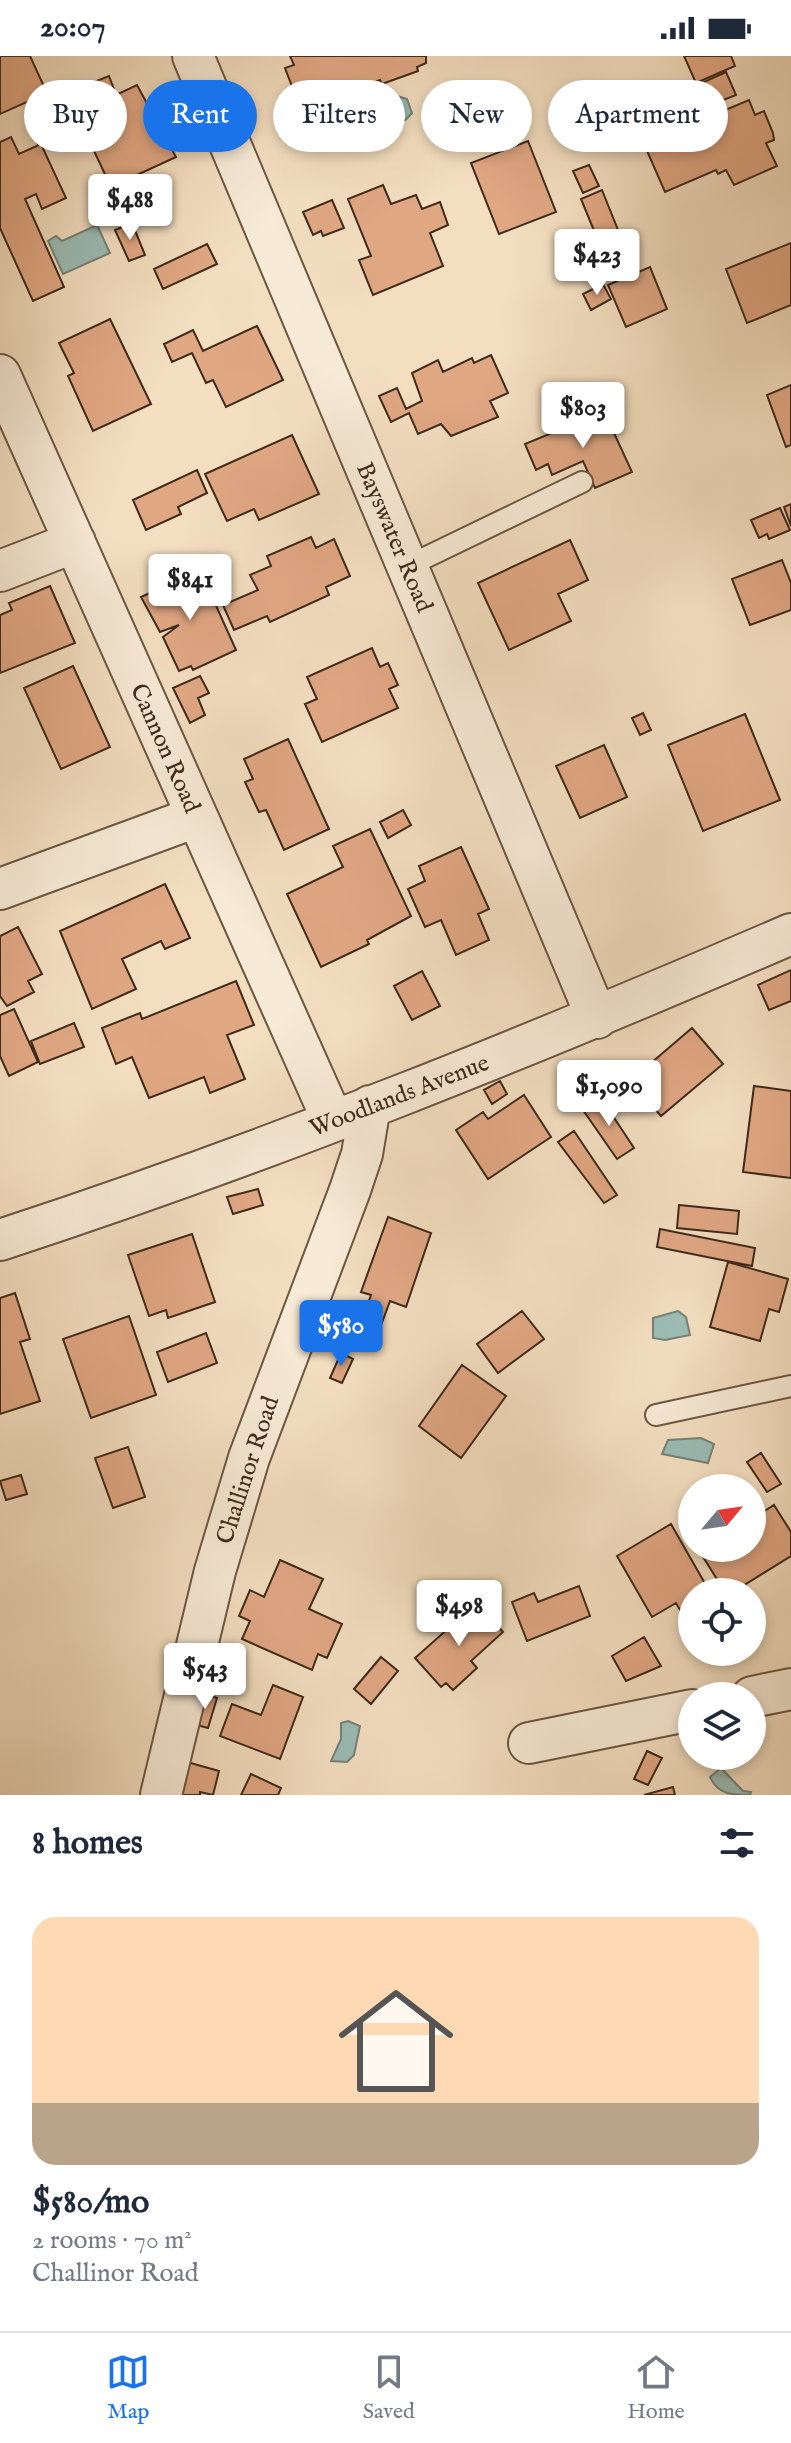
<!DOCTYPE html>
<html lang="en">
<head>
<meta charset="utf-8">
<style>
  body { margin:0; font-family:"IM FELL English",serif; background:#f6f6f7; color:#1f2937; height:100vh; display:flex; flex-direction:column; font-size:30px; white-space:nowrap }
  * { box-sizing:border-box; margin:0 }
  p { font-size:26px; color:#747a83 }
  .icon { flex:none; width:44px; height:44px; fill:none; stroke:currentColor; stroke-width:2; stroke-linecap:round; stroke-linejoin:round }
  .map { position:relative; height:1739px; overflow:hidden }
  .panel { display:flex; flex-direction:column; background:#fff; flex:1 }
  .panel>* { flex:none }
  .hud { position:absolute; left:24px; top:24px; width:744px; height:72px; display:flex; gap:16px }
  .needle { width:52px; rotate:61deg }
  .controls { position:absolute; left:678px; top:1418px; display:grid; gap:16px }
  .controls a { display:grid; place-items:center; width:88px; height:88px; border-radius:50%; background:#fff; box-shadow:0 4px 12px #0003; font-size:40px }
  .price { position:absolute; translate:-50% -68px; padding:0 18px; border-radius:8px; background:#fff; color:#222; font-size:26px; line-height:52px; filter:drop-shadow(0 2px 4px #0008) }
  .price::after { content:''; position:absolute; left:50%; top:48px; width:24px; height:18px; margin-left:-12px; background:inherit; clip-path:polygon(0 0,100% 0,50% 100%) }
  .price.on { background:#1a73e8; color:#fff }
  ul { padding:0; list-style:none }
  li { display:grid; align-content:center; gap:16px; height:424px; padding:0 32px }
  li+li { border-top:2px solid #e0e1e3 }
  li span { display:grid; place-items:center; height:248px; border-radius:24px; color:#555 }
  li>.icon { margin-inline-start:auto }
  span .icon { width:144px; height:144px; fill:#fffc; stroke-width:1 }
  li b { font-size:34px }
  h2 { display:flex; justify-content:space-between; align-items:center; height:96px; padding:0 32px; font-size:34px }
  .tag { padding:0 28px; border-radius:36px; background:#fff; box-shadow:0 4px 12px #0003; font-size:28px; line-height:72px }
  .tag.on { background:#1a73e8; color:#fff }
  .status { display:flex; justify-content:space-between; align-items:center; height:56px; padding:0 40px; background:#fff; direction:ltr }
  .status svg { height:22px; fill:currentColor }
  .tab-bar { display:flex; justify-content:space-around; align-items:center; height:112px; border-top:2px solid #e0e1e3; background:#fff; font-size:22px; color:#747a83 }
  .tab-bar a { display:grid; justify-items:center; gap:4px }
  .tab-bar .on { color:#1a73e8 }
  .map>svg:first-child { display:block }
  .water { fill:#9bbcb5; stroke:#768277; stroke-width:2 }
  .building { fill:#e0a783; stroke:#3f2a19; stroke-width:2 }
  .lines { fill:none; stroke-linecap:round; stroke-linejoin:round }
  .lane-casing { stroke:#6c5743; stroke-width:24 }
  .street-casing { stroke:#6c5743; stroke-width:44 }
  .lane { stroke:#f7ead6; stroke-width:20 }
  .street { stroke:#f7ead6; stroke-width:40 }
  .labels { text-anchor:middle; stroke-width:6; stroke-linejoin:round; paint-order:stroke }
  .street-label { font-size:24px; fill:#3f2a19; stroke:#f7ead6 }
</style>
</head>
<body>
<div class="status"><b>20:07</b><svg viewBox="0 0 49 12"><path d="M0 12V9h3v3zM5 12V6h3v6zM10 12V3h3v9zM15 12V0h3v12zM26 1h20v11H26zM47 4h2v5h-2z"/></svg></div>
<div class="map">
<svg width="791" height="1739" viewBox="0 0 791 1739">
  <rect width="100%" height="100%" fill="#f3dec0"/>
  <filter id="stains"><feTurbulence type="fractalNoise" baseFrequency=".0025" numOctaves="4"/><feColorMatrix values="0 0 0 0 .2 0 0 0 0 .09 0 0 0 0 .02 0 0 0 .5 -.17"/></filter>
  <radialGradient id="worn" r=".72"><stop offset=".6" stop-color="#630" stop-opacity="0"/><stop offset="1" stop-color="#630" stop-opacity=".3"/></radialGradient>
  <path class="water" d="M 394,39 L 407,43 L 412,57 C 398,74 384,76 362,75 L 358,61 L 370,48 Z
    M 97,169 L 110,197 L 63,218 L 48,185 L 56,180 L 62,185 Z
    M 678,1255 L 686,1261 L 690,1279 L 665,1284 L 653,1282 L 653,1262 Z
    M 701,1382 L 714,1388 L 708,1407 L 662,1398 L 668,1384 Z
    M 348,1665 L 360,1670 L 354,1699 L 347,1706 L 331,1705 L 341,1683 L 341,1667 Z
    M 721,1712 L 743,1735 L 751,1736 L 750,1739 C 733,1739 718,1739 710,1721 Z"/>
  <path class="building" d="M 0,0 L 30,0 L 47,37 L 0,58 Z
    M 290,0 L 426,0 L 426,7 L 417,11 L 418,15 L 382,28 L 380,24 L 301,54 L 285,12 L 294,9 Z
    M 684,0 L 731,0 L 735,10 L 696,27 Z
    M 726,16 L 736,39 L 618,86 L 611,68 Z
    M 109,20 L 115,36 L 89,46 L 90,49 L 79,53 L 81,58 L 65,65 L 56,41 Z
    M 137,29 L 176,101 L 111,131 L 94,95 L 106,90 L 88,52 Z
    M 51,44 L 58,59 L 38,70 L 31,54 Z
    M 749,44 L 755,59 L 764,55 L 773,77 L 774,84 L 766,87 L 777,110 L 734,129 L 726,114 L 718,118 L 716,114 L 665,136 L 644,88 Z
    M 58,61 L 67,78 L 38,88 L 31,74 Z
    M 11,81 L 19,98 L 41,88 L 66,142 L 42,153 L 36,138 L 25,143 L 64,231 L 33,245 L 0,172 L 0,86 Z
    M 528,85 L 556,156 L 499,178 L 471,107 Z
    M 589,109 L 599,130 L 583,137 L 573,115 Z
    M 383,129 L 391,148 L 416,139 L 422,153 L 440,146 L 448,169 L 430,177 L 443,210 L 373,239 L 359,204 L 371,200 L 348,143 Z
    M 602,134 L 618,174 L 597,182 L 581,143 Z
    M 332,144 L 344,172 L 323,180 L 321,175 L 313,179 L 303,156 Z
    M 132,167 L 145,199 L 129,205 L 115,174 Z
    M 791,187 L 791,249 L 747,267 L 726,213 Z
    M 207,188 L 217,208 L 163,233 L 154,213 Z
    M 650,211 L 667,253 L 626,271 L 608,229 Z
    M 603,228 L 611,243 L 591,254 L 583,238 Z
    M 110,263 L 151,348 L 93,375 L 68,320 L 74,317 L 59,287 Z
    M 257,270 L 283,324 L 226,351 L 213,324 L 206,327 L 192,297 L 172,306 L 164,288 L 193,274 L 203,295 Z
    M 491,299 L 508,337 L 490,345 L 498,361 L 451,380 L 441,368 L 418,378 L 409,357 L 391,366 L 379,340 L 397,332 L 406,353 L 422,345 L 412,317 L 438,304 L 443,316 L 472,302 L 474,307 Z
    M 791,329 L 791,389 L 786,391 L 767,339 Z
    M 602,351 L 632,416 L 595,432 L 583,405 L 552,419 L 548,408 L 536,414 L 525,388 L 588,362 L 586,358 Z
    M 292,379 L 319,438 L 259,464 L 254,453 L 227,465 L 205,418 Z
    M 197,414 L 207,437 L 178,451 L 181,458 L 146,474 L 133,444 Z
    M 791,448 L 791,470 L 784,451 Z
    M 780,452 L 790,474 L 769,483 L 767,478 L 759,482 L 751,464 Z
    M 311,481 L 316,492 L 334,483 L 350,520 L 326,531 L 329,539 L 270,566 L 267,560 L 234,574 L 223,549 L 258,534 L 250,519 L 271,510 L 267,500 Z
    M 570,484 L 588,524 L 558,538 L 571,565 L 509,594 L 478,527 Z
    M 782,504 L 791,527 L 791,554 L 750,569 L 732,523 Z
    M 200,514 L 236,594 L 193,614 L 191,610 L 179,615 L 163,581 L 179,569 L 160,576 L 141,541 Z
    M 50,530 L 75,587 L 0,617 L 0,559 L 12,554 L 9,547 Z
    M 372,592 L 380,611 L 388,607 L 398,629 L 389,633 L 398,652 L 322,686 L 305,648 L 317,643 L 307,621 Z
    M 73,610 L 110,691 L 61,713 L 24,632 Z
    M 200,620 L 209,637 L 198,642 L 205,659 L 190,667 L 173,632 Z
    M 643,657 L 651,674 L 640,679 L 632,662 Z
    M 745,658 L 780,744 L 703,775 L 668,689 Z
    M 288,683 L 329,773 L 284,794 L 266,754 L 259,756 L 245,726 L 253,723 L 244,703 Z
    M 604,689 L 627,741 L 580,762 L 556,710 Z
    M 403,754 L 411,769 L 388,782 L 380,766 Z
    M 370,773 L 411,860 L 367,884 L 369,888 L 321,911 L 287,838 L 343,811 L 333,790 Z
    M 461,791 L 489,853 L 478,858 L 489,884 L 456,899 L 441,864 L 425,871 L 408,833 L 425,825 L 419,810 Z
    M 165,828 L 190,882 L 165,893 L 161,885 L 122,903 L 136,933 L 92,953 L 60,875 Z
    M 18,871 L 42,918 L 28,925 L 34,936 L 7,950 L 0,940 L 0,880 Z
    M 791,914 L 791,945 L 769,954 L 758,929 Z
    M 422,915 L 440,950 L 412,964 L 394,930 Z
    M 236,925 L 254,969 L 227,979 L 245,1023 L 210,1037 L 204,1021 L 149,1042 L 132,1001 L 116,1008 L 102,972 L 140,957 L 142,963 Z
    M 14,953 L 38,1006 L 9,1020 L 0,1000 L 0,959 Z
    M 74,967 L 84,991 L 40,1008 L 31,985 Z
    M 692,972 L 723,1008 L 661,1060 L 630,1025 Z
    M 500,1025 L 507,1038 L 492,1048 L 484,1034 Z
    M 754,1030 L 791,1035 L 791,1122 L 743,1116 Z
    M 524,1039 L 551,1081 L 488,1123 L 456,1074 L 483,1056 L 488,1063 Z
    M 601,1042 L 634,1092 L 617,1103 L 583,1054 Z
    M 574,1075 L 617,1139 L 604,1147 L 558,1086 Z
    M 258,1133 L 263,1149 L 233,1158 L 227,1141 Z
    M 679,1149 L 739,1155 L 737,1178 L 677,1172 Z
    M 388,1161 L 431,1177 L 406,1251 L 390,1245 L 380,1272 L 362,1265 L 371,1239 L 361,1236 Z
    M 660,1173 L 755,1192 L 752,1210 L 657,1191 Z
    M 192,1178 L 215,1246 L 168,1262 L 166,1254 L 149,1260 L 128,1199 Z
    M 728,1206 L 788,1223 L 779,1256 L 769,1253 L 760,1285 L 710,1271 Z
    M 15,1237 L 30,1283 L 20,1286 L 40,1345 L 0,1358 L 0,1242 Z
    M 522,1255 L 544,1283 L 498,1317 L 477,1288 Z
    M 129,1260 L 156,1339 L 91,1362 L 63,1283 Z
    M 206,1277 L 217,1307 L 168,1326 L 157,1296 Z
    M 341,1297 L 353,1303 L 342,1327 L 330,1322 Z
    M 462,1309 L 506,1340 L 461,1402 L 419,1370 Z
    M 128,1391 L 145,1441 L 113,1452 L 95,1402 Z
    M 761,1397 L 781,1428 L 767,1436 L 747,1406 Z
    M 21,1419 L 27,1438 L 6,1444 L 0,1425 Z
    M 774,1449 L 791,1476 L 791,1500 L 733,1536 L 725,1536 L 700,1496 L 706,1492 L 752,1492 L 752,1463 Z
    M 671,1468 L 707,1531 L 692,1536 L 692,1547 L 680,1554 L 676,1547 L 652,1561 L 617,1500 Z
    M 280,1504 L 323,1523 L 309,1553 L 342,1568 L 327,1602 L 318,1598 L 312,1614 L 242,1583 L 250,1565 L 239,1560 L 250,1534 L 264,1541 Z
    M 579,1530 L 590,1560 L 527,1585 L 512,1546 L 534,1537 L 538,1546 Z
    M 477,1547 L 503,1576 L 471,1605 L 477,1612 L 453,1634 L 446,1627 L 441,1631 L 415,1602 Z
    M 644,1581 L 661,1610 L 626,1625 L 612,1600 Z
    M 381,1601 L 398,1615 L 371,1648 L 354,1633 Z
    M 273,1629 L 303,1641 L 280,1703 L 220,1680 L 232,1648 L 261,1659 Z
    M 201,1637 L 217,1642 L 208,1672 L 193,1668 Z
    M 647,1695 L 662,1702 L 648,1729 L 634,1723 Z
    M 187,1706 L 219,1715 L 213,1739 L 200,1736 L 200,1739 L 172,1739 Z
    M 251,1718 L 281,1732 L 278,1739 L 241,1739 Z
    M 673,1731 L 675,1739 L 644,1739 Z"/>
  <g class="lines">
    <g class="lane-casing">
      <path id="lane" d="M 408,510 L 582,426
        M 656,1359 L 791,1330"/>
    </g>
    <g class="street-casing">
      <path id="street" d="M 193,0 L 597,962
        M 0,319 L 333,1065
        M 0,515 L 75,486
        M 0,833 L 196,761
        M 0,1184 C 269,1096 531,990 791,878
        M 752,1641 L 791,1633
        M 529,1687 L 692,1654
        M 161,1739 L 215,1515 L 249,1402 L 350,1134 L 362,1098 L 370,1050"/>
    </g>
    <use href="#lane" class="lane"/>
    <use href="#street" class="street"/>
  </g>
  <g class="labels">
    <g class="street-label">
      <text transform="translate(395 481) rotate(67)" y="8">Bayswater Road</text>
      <text transform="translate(166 692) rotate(66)" y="8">Cannon Road</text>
      <text transform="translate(399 1039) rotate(-21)" y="8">Woodlands Avenue</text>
      <text transform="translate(247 1414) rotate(-72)" y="8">Challinor Road</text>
    </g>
  </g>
  <rect width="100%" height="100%" filter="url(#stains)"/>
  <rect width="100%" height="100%" fill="url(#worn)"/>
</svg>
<div class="controls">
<a><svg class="needle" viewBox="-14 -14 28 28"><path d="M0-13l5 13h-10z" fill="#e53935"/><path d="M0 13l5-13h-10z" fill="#747a83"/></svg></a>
<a><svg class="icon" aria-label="locate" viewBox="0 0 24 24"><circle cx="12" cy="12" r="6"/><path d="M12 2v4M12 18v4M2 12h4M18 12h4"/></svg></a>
<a><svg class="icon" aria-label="layers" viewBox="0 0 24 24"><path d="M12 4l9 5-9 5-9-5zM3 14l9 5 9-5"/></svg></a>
</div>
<b class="price" style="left:130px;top:186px">$488</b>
<b class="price" style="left:597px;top:241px">$423</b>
<b class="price" style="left:583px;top:394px">$803</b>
<b class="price" style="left:190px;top:566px">$841</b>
<b class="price" style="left:609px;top:1072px">$1,090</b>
<b class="price on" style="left:341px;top:1312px">$580</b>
<b class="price" style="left:459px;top:1592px">$498</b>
<b class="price" style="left:205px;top:1655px">$543</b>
<div class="hud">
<a class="tag">Buy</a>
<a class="tag on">Rent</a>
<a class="tag">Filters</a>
<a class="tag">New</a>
<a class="tag">Apartment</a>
</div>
</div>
<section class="panel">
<h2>8 homes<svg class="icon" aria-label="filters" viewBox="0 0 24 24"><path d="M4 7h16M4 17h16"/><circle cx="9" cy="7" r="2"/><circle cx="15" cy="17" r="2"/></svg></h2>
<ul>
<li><span style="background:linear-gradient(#ffd9b3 75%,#b9a48a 0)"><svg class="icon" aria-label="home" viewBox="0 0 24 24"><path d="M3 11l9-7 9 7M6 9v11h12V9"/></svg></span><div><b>$580/mo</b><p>2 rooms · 70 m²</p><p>Challinor Road</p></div></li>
</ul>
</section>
<nav class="tab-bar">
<a class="on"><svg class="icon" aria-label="map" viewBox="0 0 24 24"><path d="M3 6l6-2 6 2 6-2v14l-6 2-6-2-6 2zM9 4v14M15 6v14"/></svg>Map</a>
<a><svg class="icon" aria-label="saved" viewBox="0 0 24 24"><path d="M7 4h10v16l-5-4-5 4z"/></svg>Saved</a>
<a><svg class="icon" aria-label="home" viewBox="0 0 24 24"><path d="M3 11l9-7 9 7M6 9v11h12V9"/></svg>Home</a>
</nav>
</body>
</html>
